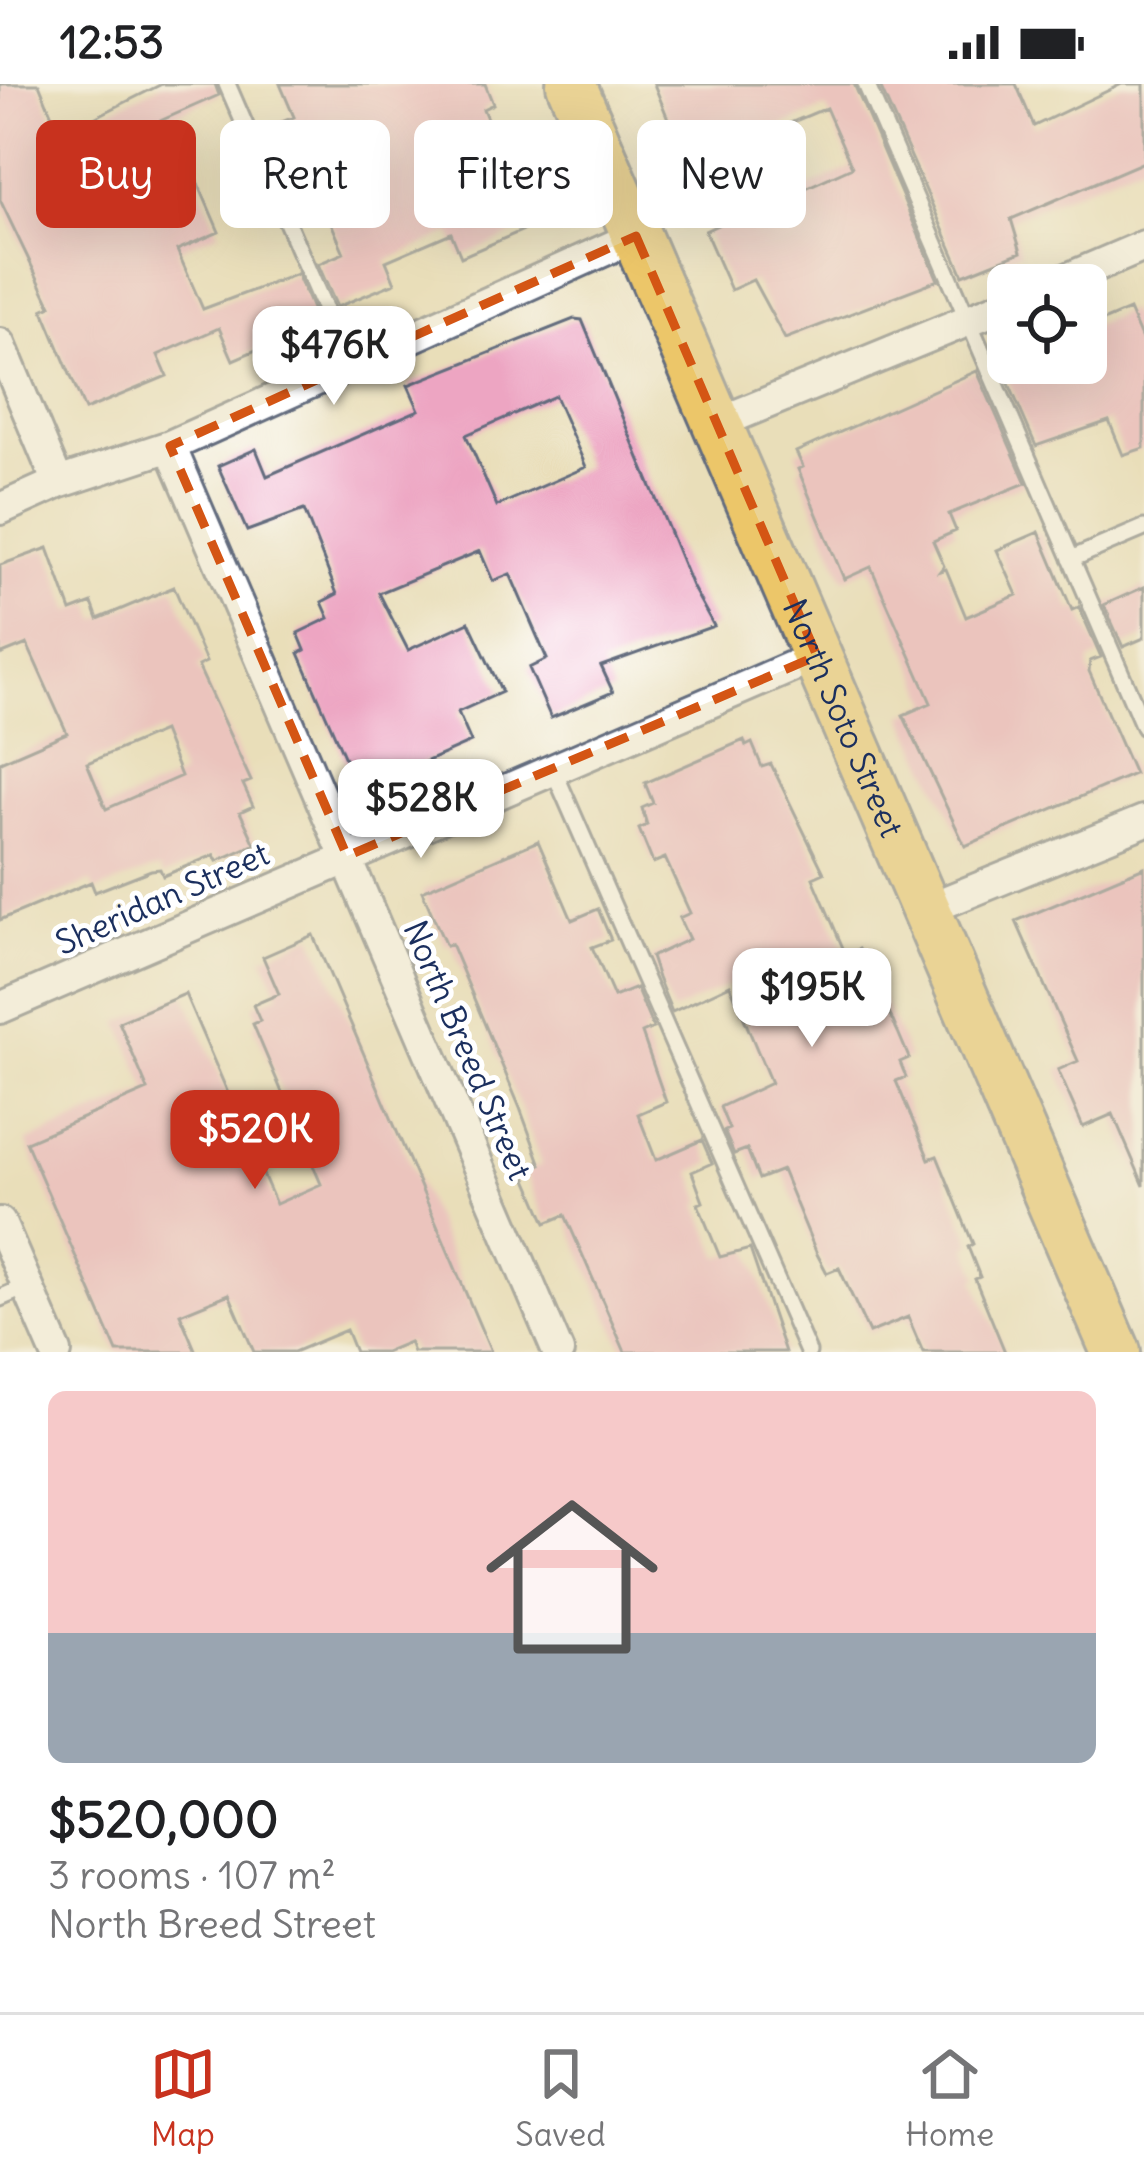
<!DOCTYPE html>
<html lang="en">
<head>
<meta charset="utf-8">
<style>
  body { margin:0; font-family:Delius,sans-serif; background:#f6f6f6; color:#202124; height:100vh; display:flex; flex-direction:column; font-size:45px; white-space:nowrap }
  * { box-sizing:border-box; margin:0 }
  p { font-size:39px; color:#757577 }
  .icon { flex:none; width:66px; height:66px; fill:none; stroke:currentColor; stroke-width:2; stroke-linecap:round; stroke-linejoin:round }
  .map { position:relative; height:1268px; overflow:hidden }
  .details { display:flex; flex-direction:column; background:#fff; flex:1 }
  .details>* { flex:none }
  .guide { position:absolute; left:36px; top:36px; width:1074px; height:108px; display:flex; gap:24px }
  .controls { position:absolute; left:987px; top:180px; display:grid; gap:24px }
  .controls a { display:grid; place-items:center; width:120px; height:120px; border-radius:18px; background:#fff; box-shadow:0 12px 48px #0002; font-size:60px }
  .price { position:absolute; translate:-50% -102px; padding:0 27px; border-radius:24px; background:#fff; color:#222; font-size:39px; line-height:78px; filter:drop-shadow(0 3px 6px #0008) }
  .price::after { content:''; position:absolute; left:50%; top:72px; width:36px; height:27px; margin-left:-18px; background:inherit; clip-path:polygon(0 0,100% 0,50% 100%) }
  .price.on { background:#c8321e; color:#fff }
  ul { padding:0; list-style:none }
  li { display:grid; align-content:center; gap:24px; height:636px; padding:0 48px }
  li+li { border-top:3px solid #e0e0e0 }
  li span { display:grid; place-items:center; height:372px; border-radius:18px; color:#555 }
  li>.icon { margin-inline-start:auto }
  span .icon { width:216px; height:216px; fill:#fffc; stroke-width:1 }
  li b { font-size:51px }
  .chip { padding:0 42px; border-radius:18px; background:#fff; box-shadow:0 12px 48px #0002; font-size:42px; line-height:108px }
  .chip.on { background:#c8321e; color:#fff }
  .status { display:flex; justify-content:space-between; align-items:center; height:84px; padding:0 60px; background:#fff; direction:ltr }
  .status svg { height:33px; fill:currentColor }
  .tab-bar { display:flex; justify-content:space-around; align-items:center; height:168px; border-top:3px solid #e0e0e0; background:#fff; font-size:33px; color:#757577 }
  .tab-bar a { display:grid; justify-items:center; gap:6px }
  .tab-bar .on { color:#c8321e }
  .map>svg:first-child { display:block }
  .building { fill:#eda5c2; fill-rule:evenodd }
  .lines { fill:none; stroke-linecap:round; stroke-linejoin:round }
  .service-casing { stroke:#636c7e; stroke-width:21 }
  .minor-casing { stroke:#636c7e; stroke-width:36 }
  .primary-casing { stroke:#636c7e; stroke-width:54 }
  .service { stroke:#fff; stroke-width:15 }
  .minor { stroke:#fff; stroke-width:30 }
  .primary { stroke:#ecc669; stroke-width:48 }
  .marked { fill:none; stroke:#d45514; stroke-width:9; stroke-dasharray:24 15; stroke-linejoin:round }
  .labels { text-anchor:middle; stroke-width:10; stroke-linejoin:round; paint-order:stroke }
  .street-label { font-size:33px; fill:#1b2f5e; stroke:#fff }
</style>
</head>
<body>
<div class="status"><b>12:53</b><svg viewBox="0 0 49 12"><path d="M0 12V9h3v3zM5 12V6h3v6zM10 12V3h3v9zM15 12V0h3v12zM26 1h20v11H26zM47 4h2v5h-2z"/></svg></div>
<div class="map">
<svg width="1144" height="1268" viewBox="0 0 1144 1268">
  <rect width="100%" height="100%" fill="#fff"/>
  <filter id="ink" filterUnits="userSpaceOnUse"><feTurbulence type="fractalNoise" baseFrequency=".00833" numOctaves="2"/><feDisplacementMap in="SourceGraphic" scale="24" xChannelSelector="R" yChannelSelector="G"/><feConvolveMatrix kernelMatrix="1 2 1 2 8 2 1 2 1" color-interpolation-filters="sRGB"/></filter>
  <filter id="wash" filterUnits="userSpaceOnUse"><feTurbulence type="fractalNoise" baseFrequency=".004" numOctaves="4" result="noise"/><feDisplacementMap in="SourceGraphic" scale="48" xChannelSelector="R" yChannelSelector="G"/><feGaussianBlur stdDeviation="2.7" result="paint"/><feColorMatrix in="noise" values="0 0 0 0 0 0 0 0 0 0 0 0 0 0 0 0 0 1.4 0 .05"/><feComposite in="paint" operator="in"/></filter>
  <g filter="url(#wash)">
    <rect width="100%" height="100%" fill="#e9deb9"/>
    <g id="blocks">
      <path class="building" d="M 0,0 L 39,0 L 60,51 L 162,0 L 215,0 L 219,11 L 151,41 L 175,98 L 194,90 L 219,148 L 177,166 L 203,225 L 297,190 L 315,232 L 297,240 L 300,247 L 233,276 L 219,244 L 158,271 L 167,292 L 85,326 L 43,226 L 51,222 L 0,116 Z
        M 280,0 L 485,0 L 493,20 L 483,25 L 526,129 L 520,131 L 526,145 L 461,173 L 451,149 L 386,177 L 395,199 L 337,223 L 318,180 L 344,169 L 313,97 L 287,108 L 260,47 L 294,33 Z
        M 654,0 L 854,0 L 938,196 L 785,255 L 753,196 L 731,206 L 705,147 L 724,138 L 690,63 L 681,67 ZM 826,24 L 852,83 L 799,107 L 771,47 Z
        M 879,0 L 1016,0 L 1034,42 L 1122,0 L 1144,0 L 1144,78 L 1011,135 L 1021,168 L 963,191 Z
        M 1129,226 L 1144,260 L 1144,364 L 1123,371 L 1109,337 L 1036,362 L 1000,279 L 1086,279 L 1086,244 Z
        M 574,235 L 582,236 L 692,502 L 714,542 L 601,582 L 613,608 L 551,634 L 529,584 L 547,575 L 510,490 L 493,497 L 480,467 L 379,509 L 408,566 L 469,538 L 502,608 L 458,628 L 471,658 L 409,685 L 412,692 L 363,716 L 299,569 L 305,566 L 298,549 L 329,534 L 322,518 L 337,510 L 304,426 L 247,447 L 218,382 L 256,365 L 267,392 L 419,326 L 408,301 ZM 555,312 L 586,383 L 497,422 L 466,351 Z
        M 977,287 L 1026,399 L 949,430 L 956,447 L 933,457 L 944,482 L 940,487 L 946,485 L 966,533 L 1017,511 L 997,466 L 1039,448 L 1072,526 L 1079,523 L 1101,573 L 1090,577 L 1089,587 L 1134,690 L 965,762 L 903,631 L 931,619 L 871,483 L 844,495 L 798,385 L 803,383 L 796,368 Z
        M 48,464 L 71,527 L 92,519 L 98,535 L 174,503 L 206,578 L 198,582 L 251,697 L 243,700 L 253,722 L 240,728 L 255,760 L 217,777 L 214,771 L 163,792 L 160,785 L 151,786 L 95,808 L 91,798 L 0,836 L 0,678 L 67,649 L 27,560 L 0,571 L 0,481 ZM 163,647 L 181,692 L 106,725 L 87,679 Z
        M 1144,503 L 1144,554 L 1123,563 L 1104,521 Z
        M 744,656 L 746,662 L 752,659 L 762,683 L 771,680 L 824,789 L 813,794 L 846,871 L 859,865 L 898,948 L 909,974 L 900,978 L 906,993 L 896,997 L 929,1075 L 937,1072 L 973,1160 L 968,1163 L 980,1193 L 975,1195 L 1005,1268 L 923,1268 L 908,1233 L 869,1249 L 839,1184 L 827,1189 L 817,1170 L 782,1086 L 759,1095 L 747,1065 L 734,1070 L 724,1047 L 729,1045 L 720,1023 L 771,999 L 730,901 L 672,928 L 658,894 L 651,873 L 689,855 L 679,834 L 690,829 L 665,774 L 653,779 L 639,745 L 647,741 L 642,724 L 653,719 L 645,699 Z
        M 538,757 L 572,836 L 598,825 L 611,856 L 592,863 L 614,913 L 636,904 L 653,944 L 642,949 L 666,1018 L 638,1030 L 656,1076 L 702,1056 L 712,1079 L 692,1088 L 703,1118 L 698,1120 L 720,1173 L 750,1165 L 785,1268 L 625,1268 L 565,1131 L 546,1139 L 524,1088 L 541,1081 L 520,1024 L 451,860 L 446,862 L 422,807 Z
        M 1144,783 L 1144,1102 L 1113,1030 L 1083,1043 L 1058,986 L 1078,977 L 1016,837 Z
        M 313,851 L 491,1268 L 413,1268 L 409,1258 L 385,1268 L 355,1268 L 346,1246 L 294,1268 L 254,1268 L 229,1210 L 180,1230 L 196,1268 L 117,1268 L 26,1058 L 148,1006 L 119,938 L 185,910 L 276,1120 L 321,1100 L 253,940 L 260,937 L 253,921 L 279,910 L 263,873 Z"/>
    </g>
  </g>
  <g filter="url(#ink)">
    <use href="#blocks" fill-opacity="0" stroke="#636c7e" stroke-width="3"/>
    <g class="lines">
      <g class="service-casing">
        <path id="service" d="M 227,0 L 349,281
          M 866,0 L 1144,643
          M 1071,475 L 1144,444
          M 553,685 L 808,1268
          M 0,1214 L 28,1202"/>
      </g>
      <g class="minor-casing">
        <path id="minor" d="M 1053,201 L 1144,162
          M 0,260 L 58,399
          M 718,339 L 1008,220
          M 170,362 L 558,1268
          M 0,425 L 58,399 L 170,362 L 636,152
          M 930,824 L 1144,737
          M 0,924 L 817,572
          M 0,1139 L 56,1268"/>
      </g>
      <g class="primary-casing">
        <g id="primary">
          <path id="s1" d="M 571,0 L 1116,1268"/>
        </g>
      </g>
      <use href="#service" class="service"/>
      <use href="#minor" class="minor"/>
      <use href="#primary" class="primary"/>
    </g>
  </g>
  <path d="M0 0H1144V1268H0ZM 636,152 L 817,572 L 347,772 L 170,362 Z" fill="#e9deb9" fill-opacity=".55" fill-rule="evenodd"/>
  <path class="marked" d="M 636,152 L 817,572 L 347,772 L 170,362 Z"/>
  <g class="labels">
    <g class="street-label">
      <text dy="12" stroke="none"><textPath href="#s1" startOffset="690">North Soto Street</textPath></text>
      <text transform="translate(162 814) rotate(-24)" y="12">Sheridan Street</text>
      <text transform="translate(468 966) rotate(67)" y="12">North Breed Street</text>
    </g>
  </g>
</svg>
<div class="controls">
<a><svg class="icon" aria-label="locate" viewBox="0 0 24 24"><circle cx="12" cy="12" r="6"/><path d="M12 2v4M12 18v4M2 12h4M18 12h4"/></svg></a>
</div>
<b class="price" style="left:334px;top:324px">$476K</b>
<b class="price" style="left:421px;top:777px">$528K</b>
<b class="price" style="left:812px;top:966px">$195K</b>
<b class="price on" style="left:255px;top:1108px">$520K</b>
<div class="guide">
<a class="chip on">Buy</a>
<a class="chip">Rent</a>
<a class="chip">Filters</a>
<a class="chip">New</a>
</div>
</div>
<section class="details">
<ul>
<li><span style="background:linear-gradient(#f6c9c9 65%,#9aa5b1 0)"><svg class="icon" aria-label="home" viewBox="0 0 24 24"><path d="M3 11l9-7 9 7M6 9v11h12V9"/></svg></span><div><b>$520,000</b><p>3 rooms · 107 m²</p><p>North Breed Street</p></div></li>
</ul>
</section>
<nav class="tab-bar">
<a class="on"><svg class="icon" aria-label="map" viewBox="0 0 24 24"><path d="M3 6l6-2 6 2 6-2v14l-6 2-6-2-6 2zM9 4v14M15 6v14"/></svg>Map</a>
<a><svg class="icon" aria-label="saved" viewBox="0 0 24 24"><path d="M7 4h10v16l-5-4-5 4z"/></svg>Saved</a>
<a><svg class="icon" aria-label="home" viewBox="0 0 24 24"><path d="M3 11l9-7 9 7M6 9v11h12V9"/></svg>Home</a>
</nav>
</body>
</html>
